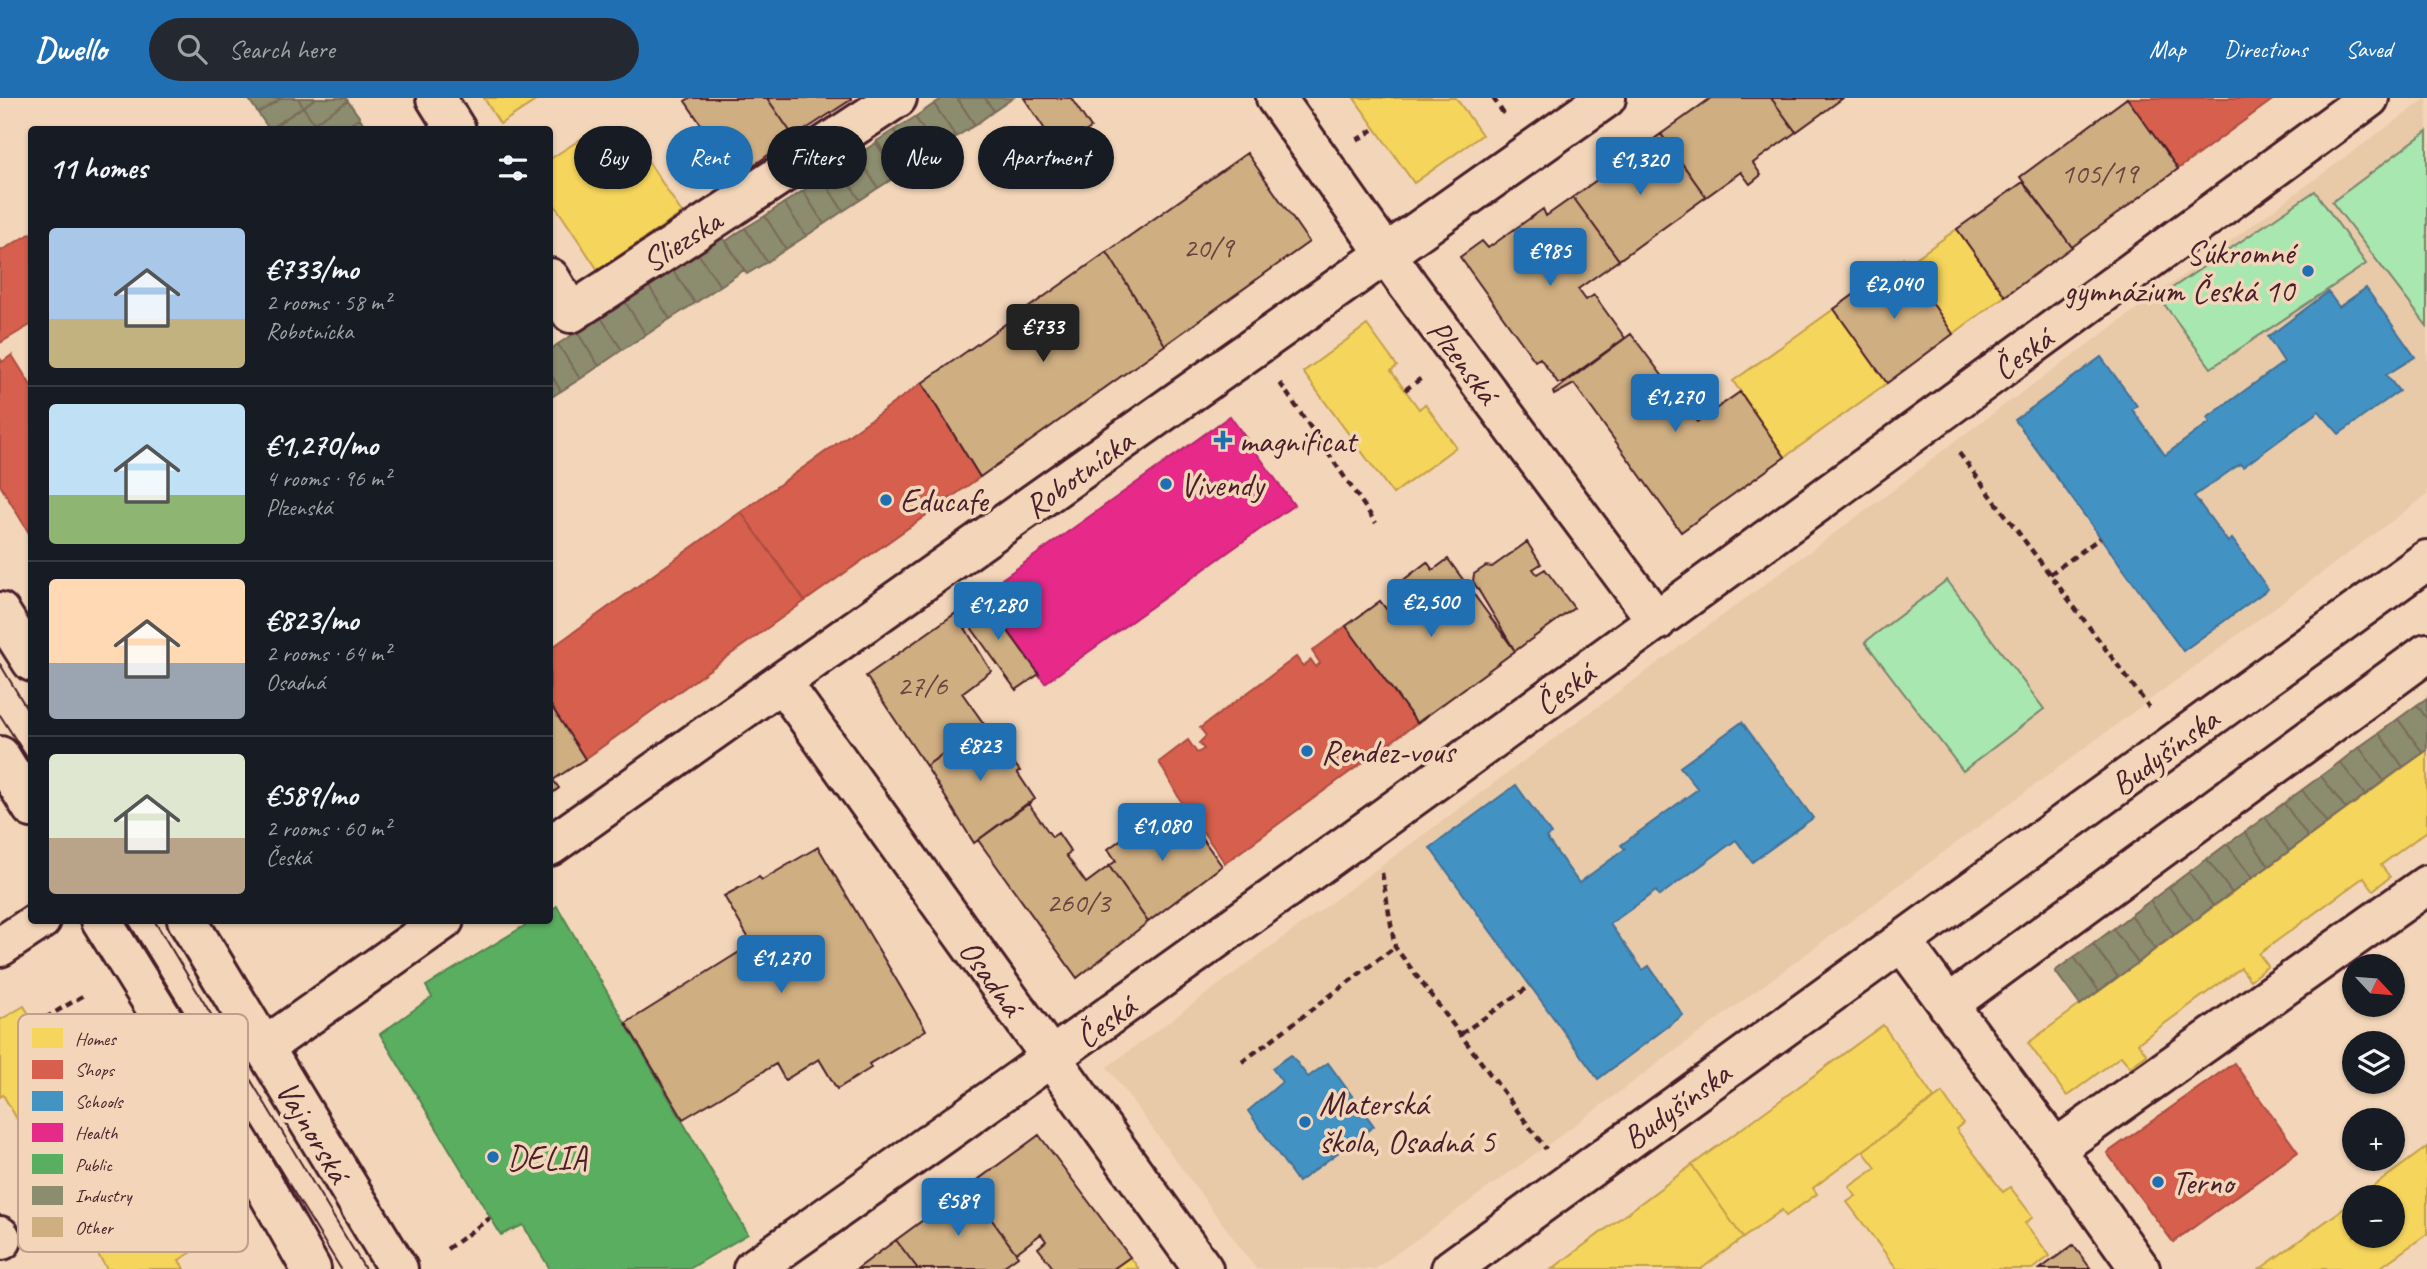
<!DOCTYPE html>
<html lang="en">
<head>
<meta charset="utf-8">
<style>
  body { margin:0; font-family:Caveat,sans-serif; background:#242831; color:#f1f3f6; height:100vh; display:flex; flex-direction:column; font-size:26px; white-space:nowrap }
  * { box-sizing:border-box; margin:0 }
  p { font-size:23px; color:#9ea1a6 }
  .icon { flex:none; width:38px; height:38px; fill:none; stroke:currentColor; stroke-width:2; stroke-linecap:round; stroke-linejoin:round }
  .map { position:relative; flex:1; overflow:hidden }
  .sheet { position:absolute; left:28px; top:28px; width:525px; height:798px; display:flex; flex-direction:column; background:#171b24; border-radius:7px; box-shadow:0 2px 5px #0004 }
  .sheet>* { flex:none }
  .top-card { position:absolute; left:574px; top:28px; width:665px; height:63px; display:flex; gap:14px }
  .needle { width:46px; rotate:116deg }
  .tools { position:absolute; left:2342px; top:856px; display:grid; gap:14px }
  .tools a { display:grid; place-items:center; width:63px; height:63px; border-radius:50%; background:#171b24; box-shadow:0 2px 5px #0004; font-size:35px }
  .price { position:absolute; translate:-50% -60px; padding:0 16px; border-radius:7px; background:#1f6fb2; color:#fff; font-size:23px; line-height:46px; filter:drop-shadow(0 2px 4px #0008) }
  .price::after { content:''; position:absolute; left:50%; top:42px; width:21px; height:16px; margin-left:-10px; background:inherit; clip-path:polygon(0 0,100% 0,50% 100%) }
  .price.on { background:#222; color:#fff }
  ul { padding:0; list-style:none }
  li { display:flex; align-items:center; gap:21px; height:175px; padding:0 21px }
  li+li { border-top:2px solid #363941 }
  li span { display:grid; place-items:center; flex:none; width:196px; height:140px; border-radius:7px; color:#555 }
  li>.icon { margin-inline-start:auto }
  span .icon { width:84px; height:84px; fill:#fffc; stroke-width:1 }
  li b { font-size:30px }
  h2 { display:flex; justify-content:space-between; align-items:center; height:84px; padding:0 21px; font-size:30px }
  .tag { padding:0 24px; border-radius:32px; background:#171b24; box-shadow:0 2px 5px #0004; font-size:24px; line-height:63px }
  .tag.on { background:#1f6fb2; color:#fff }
  header { display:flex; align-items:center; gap:42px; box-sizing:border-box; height:98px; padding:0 35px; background:#1f6fb2; color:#fff }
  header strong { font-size:33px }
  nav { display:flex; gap:38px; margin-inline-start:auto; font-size:24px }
  .search { width:490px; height:63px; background:#242831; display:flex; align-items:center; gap:18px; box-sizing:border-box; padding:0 24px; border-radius:38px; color:#9ea1a6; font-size:26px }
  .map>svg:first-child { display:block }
  .built { fill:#e8caa8 }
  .green { fill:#a8e7b0; stroke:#79836e; stroke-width:2 }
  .homes { fill:#f6d55c; stroke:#c29e4d; stroke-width:2 }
  .shops { fill:#d6604d; stroke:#ac4c43; stroke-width:2 }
  .schools { fill:#4393c3; stroke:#457095; stroke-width:2 }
  .health { fill:#e7298a; stroke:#b8266e; stroke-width:2 }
  .public { fill:#5aae61; stroke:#558351; stroke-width:2 }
  .industry { fill:#8c8c6e; stroke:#786b5a; stroke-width:2 }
  .building { fill:#cfae82; stroke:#4a1f2b; stroke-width:2 }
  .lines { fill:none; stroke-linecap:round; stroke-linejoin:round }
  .minor-casing { stroke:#4a1f2b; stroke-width:44 }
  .major-casing { stroke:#4a1f2b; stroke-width:44 }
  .path { stroke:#4a1f2b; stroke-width:4.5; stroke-dasharray:7 5; stroke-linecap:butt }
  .minor { stroke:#f3d6b9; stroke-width:38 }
  .major { stroke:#f3d6b9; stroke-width:38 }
  .tram { stroke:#4a1f2b; stroke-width:2 }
  .poi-dot { fill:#1f6fb2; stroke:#f3d6b9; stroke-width:2.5 }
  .labels { text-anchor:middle; stroke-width:7; stroke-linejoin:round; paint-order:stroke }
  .number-label { font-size:30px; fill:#6b4341 }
  .street-label { font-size:33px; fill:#4a1f2b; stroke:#f3d6b9 }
  .poi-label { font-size:33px; fill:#4a1f2b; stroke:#f3d6b9; text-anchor:start }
  .key { fill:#f3d6b9; stroke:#c09f8e; stroke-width:2 }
  .key-label { font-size:19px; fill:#4a1f2b }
</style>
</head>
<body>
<header>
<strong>Dwello</strong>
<div class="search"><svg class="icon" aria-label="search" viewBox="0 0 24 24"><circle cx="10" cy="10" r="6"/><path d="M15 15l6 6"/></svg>Search here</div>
<nav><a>Map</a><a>Directions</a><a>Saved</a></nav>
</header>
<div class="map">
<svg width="2427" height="1171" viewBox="0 0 2427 1171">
  <rect width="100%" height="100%" fill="#f3d6b9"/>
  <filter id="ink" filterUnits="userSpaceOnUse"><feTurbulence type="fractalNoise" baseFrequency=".0143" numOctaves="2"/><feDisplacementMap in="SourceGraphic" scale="14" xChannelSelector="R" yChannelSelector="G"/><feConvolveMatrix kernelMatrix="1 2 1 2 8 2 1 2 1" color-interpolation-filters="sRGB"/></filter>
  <g filter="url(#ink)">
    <path class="built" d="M 2427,0 L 2427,397 L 1545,1049 L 1375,1171 L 1256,1171 L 1107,969 L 1896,390 L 1952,345 Z"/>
    <path class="green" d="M 2427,33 L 2427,228 L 2332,104 Z
      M 2315,93 L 2366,166 L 2211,270 L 2159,199 Z
      M 1947,482 L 2044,611 L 1963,673 L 1865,544 Z"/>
    <path class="homes" d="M 484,0 L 540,0 L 500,26 Z
      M 1354,0 L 1456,0 L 1482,37 L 1414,85 Z
      M 595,32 L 619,69 L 642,54 L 682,115 L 598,172 L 550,100 L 550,61 Z
      M 1957,131 L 2005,198 L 1953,236 L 1906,167 Z
      M 1834,211 L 1887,285 L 1785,359 L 1733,283 Z
      M 1367,227 L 1397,268 L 1391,273 L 1419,311 L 1425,306 L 1456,349 L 1393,396 L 1303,274 Z
      M 2427,652 L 2427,733 L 2381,767 L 2390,779 L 2373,792 L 2364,779 L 2259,856 L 2268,868 L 2250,882 L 2241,870 L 2138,945 L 2147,957 L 2130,969 L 2121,958 L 2067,998 L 2028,945 Z
      M 24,908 L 79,999 L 24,1033 L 3,997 L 0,999 L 0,922 Z
      M 1883,927 L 1934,1000 L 1813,1090 L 1817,1096 L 1786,1118 L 1782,1112 L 1743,1140 L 1692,1067 Z
      M 1942,995 L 1963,1025 L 1956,1031 L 2003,1094 L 2010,1089 L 2033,1119 L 2025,1125 L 2050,1158 L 2032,1171 L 1897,1171 L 1847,1104 L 1856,1098 L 1849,1089 L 1876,1070 L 1863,1053 Z
      M 2427,1049 L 2427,1136 L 2378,1171 L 2260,1171 L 2354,1103 L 2354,1138 L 2392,1138 L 2392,1099 L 2359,1099 Z
      M 1692,1067 L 1743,1140 L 1701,1171 L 1552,1171 Z
      M 180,1084 L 215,1140 L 179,1162 L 184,1171 L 107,1171 L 78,1124 L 135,1090 L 145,1106 Z
      M 1130,1159 L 1139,1171 L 1113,1171 Z"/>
    <path class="shops" d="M 2127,0 L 2275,0 L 2178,71 Z
      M 32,135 L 32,226 L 0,245 L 0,153 Z
      M 12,257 L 32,289 L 32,440 L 0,387 L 0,260 L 2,264 Z
      M 922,285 L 980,379 L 805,503 L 741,414 Z
      M 741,414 L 805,503 L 585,661 L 550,606 L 550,551 Z
      M 1346,528 L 1417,625 L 1225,765 L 1179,700 L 1159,664 L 1188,642 L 1197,655 L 1204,651 L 1199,645 L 1206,638 L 1200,630 L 1296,559 L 1303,568 L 1311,562 L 1316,569 L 1320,565 L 1312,553 Z
      M 2234,965 L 2298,1054 L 2173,1144 L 2107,1055 Z"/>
    <path class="schools" d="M 2366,190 L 2415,259 L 2386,277 L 2399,293 L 2339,336 L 2319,313 L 2243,369 L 2240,366 L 2194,398 L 2228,444 L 2232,441 L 2268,491 L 2183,553 L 2015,322 L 2101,259 L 2137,308 L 2132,311 L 2165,357 L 2210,324 L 2207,320 L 2284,264 L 2268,239 L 2328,194 L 2339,209 Z
      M 1742,624 L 1813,720 L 1752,764 L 1736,742 L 1659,798 L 1656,793 L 1610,826 L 1643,872 L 1649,868 L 1683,917 L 1598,981 L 1430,750 L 1516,687 L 1551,736 L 1546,739 L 1579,785 L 1625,751 L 1621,747 L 1698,691 L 1680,669 Z
      M 1291,957 L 1308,979 L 1328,965 L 1374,1028 L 1298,1084 L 1248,1013 L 1282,984 L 1272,970 Z"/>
    <path class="health" d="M 1230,318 L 1294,407 L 1045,585 L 981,496 Z"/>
    <path class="public" d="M 557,808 L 748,1136 L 689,1171 L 550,1171 L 523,1127 L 501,1137 L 380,936 L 432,899 L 426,888 L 534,822 L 550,822 L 550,813 Z"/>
    <path class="industry" d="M 248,0 L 282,0 L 258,15 Z
      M 282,0 L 298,0 L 303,9 L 269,31 L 258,15 Z
      M 298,0 L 316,0 L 303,9 Z
      M 316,0 L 346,0 L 348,3 L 314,25 L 303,9 Z
      M 943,0 L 957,0 L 975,27 L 956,39 L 934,6 Z
      M 957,0 L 985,0 L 994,13 L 975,27 Z
      M 985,0 L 1013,0 L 994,13 Z
      M 348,3 L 360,20 L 341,32 L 318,32 L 314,25 Z
      M 934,6 L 956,39 L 937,52 L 915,19 Z
      M 303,9 L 314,25 L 304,32 L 269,32 Z
      M 915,19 L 937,52 L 916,65 L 894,32 Z
      M 360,20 L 367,32 L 341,32 Z
      M 894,32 L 916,65 L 898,77 L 877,43 Z
      M 877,43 L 898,77 L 897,78 L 876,45 Z
      M 876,45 L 897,78 L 878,90 L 857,57 Z
      M 857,57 L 878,90 L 860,102 L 839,69 Z
      M 839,69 L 860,102 L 843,113 L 822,80 Z
      M 822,80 L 843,113 L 824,126 L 803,93 Z
      M 803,93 L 824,126 L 806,138 L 784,105 Z
      M 784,105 L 806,138 L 786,151 L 765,118 Z
      M 765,118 L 786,151 L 767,164 L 745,130 Z
      M 745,130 L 767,164 L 747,176 L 726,143 Z
      M 721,136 L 744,172 L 720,188 L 697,154 Z
      M 697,154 L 720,188 L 695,205 L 672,171 Z
      M 672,171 L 695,205 L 670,221 L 648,187 Z
      M 648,187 L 670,221 L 646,237 L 624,202 Z
      M 624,202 L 646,237 L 622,252 L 600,218 Z
      M 600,218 L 622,252 L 599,268 L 577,234 Z
      M 577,234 L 599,268 L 580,281 L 558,246 Z
      M 558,246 L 580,281 L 561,293 L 550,275 L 550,252 Z
      M 550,275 L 561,293 L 550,300 Z
      M 2427,600 L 2427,621 L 2417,607 Z
      M 2417,607 L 2427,621 L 2427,652 L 2423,655 L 2398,621 Z
      M 2398,621 L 2423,655 L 2403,669 L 2379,635 Z
      M 2379,635 L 2403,669 L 2384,683 L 2359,649 Z
      M 2359,649 L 2384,683 L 2365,697 L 2340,664 Z
      M 2340,664 L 2365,697 L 2346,711 L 2321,678 Z
      M 2321,678 L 2346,711 L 2327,725 L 2302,692 Z
      M 2302,692 L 2327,725 L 2308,739 L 2284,705 Z
      M 2284,705 L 2308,739 L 2289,753 L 2265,719 Z
      M 2265,719 L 2289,753 L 2269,768 L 2245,734 Z
      M 2245,734 L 2269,768 L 2252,780 L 2227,746 Z
      M 2227,746 L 2252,780 L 2232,795 L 2207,761 Z
      M 2207,761 L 2232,795 L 2213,808 L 2189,774 Z
      M 2189,774 L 2213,808 L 2194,823 L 2169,789 Z
      M 2169,789 L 2194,823 L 2174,837 L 2150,803 Z
      M 2150,803 L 2174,837 L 2155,851 L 2131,817 Z
      M 2131,817 L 2155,851 L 2138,865 L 2113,831 Z
      M 2113,831 L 2138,865 L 2118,879 L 2093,846 Z
      M 2093,846 L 2118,879 L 2099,893 L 2074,859 Z
      M 2074,859 L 2099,893 L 2080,907 L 2055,873 Z"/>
    <path class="building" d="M 767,0 L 851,0 L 852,1 L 794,39 Z
      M 767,0 L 794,39 L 737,79 L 685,3 L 690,0 Z
      M 1024,0 L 1071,0 L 1091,30 L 1058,51 Z
      M 1711,0 L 1771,0 L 1796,34 L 1753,65 L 1761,77 L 1750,86 L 1741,74 L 1706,99 L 1661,36 Z
      M 1771,0 L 1843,0 L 1796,34 Z
      M 2127,0 L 2178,71 L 2072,149 L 2020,79 Z
      M 1661,36 L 1706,99 L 1619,162 L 1573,99 Z
      M 1247,55 L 1309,144 L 1165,247 L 1107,154 Z
      M 2023,84 L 2072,149 L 2005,198 L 1957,131 Z
      M 1573,99 L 1619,162 L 1578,191 L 1586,202 L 1594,197 L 1625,240 L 1562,285 L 1558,285 L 1540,260 L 1535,263 L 1460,159 L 1482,143 L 1488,150 L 1543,111 L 1546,118 Z
      M 1107,154 L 1165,247 L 980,379 L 922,285 Z
      M 1903,161 L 1953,236 L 1887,285 L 1834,211 Z
      M 1631,236 L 1697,324 L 1740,294 L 1785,359 L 1681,434 L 1574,286 L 1554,297 L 1553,294 Z
      M 1527,444 L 1541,466 L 1533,471 L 1537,476 L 1545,471 L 1574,510 L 1515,553 L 1473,483 L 1474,476 L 1486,468 L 1492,469 Z
      M 1448,461 L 1515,553 L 1417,625 L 1346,528 L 1380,503 L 1390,516 L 1395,511 L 1390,505 L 1398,499 L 1393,490 L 1427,464 L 1433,472 Z
      M 981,496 L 1039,576 L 1016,592 L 965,521 L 961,523 L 956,515 Z
      M 956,515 L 991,573 L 962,595 L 984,626 L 926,668 L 866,578 Z
      M 550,606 L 585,661 L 553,682 L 559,690 L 550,697 Z
      M 984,626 L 1020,673 L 1017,674 L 1035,701 L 974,745 L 926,668 Z
      M 1028,705 L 1052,739 L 1058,735 L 1071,754 L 1066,757 L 1086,785 L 1109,768 L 1148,824 L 1077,880 L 978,742 Z
      M 1182,712 L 1222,768 L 1148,824 L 1109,768 L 1116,763 L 1108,751 L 1158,714 L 1167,725 Z
      M 818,749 L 926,932 L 869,966 L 871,970 L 837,991 L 819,961 L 785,982 L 776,966 L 683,1021 L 626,925 L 752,846 L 724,798 L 759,779 L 762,782 Z
      M 1039,1037 L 1130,1159 L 1113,1171 L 1054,1171 L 1038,1150 L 1046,1143 L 1041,1136 L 1016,1155 L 968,1089 Z
      M 968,1089 L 1018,1158 L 1000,1171 L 918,1171 L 896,1142 Z
      M 896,1142 L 918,1171 L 857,1171 Z
      M 2073,1147 L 2091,1171 L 2040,1171 Z"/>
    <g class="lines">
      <g class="minor-casing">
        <path id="minor" d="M 436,0 L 456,32
          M 1276,0 L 1408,187 L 1657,523
          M 550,180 L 571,215 L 897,0
          M 783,586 L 1203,1171
          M 550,748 L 1606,0
          M 1902,844 L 2055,1051 L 2427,787
          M 0,849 L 41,822
          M 1948,907 L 2427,555
          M 263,950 L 444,822
          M 2055,1051 L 2140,1171
          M 0,1138 L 2,1142
          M 753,1171 C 1296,788 1833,394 2369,0
          M 1451,1171 L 2427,462"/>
      </g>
      <g class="major-casing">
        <path id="major" d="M 0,514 L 32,564
          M 0,658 L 32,710
          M 101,822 L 241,1047 L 311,1171
          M 187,822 L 398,1171"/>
      </g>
      <path class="path" d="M 1493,0 L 1506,19
        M 1357,42 L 1376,30
        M 1280,285 L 1376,425
        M 1405,292 L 1423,279
        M 1959,355 L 2149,609
        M 2050,476 L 2100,440
        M 1382,775 L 1395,849 L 1546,1051
        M 35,926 L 86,896
        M 1461,936 L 1530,888
        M 1242,964 L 1395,849
        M 447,1151 L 490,1120"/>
      <use href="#minor" class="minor"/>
      <use href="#major" class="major"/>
      <path class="tram" d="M 0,566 L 32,619
        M 0,617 L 32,667
        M 127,822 L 341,1171
        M 154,822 L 365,1171"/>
    </g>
  </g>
  <g class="poi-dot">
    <circle cx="2308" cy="173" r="7"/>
    <path d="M1219.5 331.5h7v7h7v7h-7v7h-7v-7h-7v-7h7z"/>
    <circle cx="1166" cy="386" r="7"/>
    <circle cx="886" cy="402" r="7"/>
    <circle cx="1307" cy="653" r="7"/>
    <circle cx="1305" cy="1024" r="7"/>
    <circle cx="493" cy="1059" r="7"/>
    <circle cx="2158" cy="1084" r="7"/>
  </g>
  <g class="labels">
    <g class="number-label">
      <text x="2099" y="85">105/19</text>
      <text x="1208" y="159">20/9</text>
      <text x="922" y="597">27/6</text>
      <text x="1078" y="814">260/3</text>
    </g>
    <g class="street-label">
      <text transform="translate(681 142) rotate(-33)" y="12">Sliezska</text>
      <text transform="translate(2022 255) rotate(-36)" y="12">Česká</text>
      <text transform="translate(1464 263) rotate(53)" y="12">Plzenská</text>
      <text transform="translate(1078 375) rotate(-36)" y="12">Robotnícka</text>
      <text transform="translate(1564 590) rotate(-36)" y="12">Česká</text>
      <text transform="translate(2164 653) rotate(-36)" y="12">Budyšínska</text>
      <text transform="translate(992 879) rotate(54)" y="12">Osadná</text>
      <text transform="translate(1105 923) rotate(-36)" y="12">Česká</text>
      <text transform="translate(1676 1007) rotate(-36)" y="12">Budyšínska</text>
      <text transform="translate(314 1033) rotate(59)" y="12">Vajnorská</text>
    </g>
    <g class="poi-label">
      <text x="2294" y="166" text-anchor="end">Súkromné<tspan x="2294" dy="38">gymnázium Česká 10</tspan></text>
      <text x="1239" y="354">magnificat</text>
      <text x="1180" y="398">Vivendy</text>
      <text x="900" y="414">Educafe</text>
      <text x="1321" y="665">Rendez-vous</text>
      <text x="1319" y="1017">Materská<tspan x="1319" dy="38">škola, Osadná 5</tspan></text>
      <text x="507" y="1071">DELIA</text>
      <text x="2172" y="1096">Terno</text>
    </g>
  </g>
  <rect x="18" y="916" width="230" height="238" rx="10" class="key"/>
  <rect x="32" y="930" width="31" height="20" fill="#f6d55c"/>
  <rect x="32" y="962" width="31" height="19" fill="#d6604d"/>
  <rect x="32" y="993" width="31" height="20" fill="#4393c3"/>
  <rect x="32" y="1025" width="31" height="19" fill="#e7298a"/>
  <rect x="32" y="1056" width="31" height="20" fill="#5aae61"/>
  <rect x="32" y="1088" width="31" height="19" fill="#8c8c6e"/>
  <rect x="32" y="1119" width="31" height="20" fill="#cfae82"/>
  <g class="key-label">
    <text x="75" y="947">Homes</text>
    <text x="75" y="978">Shops</text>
    <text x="75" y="1010">Schools</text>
    <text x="75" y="1041">Health</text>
    <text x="75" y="1073">Public</text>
    <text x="75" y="1104">Industry</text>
    <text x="75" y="1136">Other</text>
  </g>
</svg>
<div class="tools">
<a><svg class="needle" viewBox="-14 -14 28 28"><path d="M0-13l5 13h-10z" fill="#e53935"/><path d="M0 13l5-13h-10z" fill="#9ea1a6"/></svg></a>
<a><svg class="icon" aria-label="layers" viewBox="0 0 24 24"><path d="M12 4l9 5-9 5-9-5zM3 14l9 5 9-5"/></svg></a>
<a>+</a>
<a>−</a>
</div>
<b class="price" style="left:1640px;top:99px">€1,320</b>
<b class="price" style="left:1550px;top:190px">€985</b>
<b class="price" style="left:1894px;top:223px">€2,040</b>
<b class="price on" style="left:1043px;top:266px">€733</b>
<b class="price" style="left:1675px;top:336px">€1,270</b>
<b class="price" style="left:1431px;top:541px">€2,500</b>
<b class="price" style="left:998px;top:544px">€1,280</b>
<b class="price" style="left:980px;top:685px">€823</b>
<b class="price" style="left:1162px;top:765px">€1,080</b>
<b class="price" style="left:781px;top:897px">€1,270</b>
<b class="price" style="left:958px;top:1140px">€589</b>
<div class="top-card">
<a class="tag">Buy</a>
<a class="tag on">Rent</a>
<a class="tag">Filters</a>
<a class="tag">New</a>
<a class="tag">Apartment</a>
</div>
<section class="sheet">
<h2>11 homes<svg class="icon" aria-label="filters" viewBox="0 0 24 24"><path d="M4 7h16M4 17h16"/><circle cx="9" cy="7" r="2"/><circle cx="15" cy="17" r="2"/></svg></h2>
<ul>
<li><span style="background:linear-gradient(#a9c7e8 65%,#c2b280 0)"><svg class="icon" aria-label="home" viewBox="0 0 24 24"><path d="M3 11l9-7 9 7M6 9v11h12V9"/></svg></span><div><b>€733/mo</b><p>2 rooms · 58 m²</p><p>Robotnícka</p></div></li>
<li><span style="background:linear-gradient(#bfe0f5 65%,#8fb573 0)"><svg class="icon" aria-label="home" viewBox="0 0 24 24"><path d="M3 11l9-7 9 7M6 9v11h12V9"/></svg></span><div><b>€1,270/mo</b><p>4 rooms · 96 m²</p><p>Plzenská</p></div></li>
<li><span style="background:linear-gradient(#ffd9b3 60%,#9aa5b1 0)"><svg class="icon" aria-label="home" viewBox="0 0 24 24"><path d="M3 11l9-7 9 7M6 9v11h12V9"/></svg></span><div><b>€823/mo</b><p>2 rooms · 64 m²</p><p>Osadná</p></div></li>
<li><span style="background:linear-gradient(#dfe7d0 60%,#b9a48a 0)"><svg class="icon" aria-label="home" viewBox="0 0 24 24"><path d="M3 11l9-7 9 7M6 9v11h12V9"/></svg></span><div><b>€589/mo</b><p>2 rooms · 60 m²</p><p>Česká</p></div></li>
</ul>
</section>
</div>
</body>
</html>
